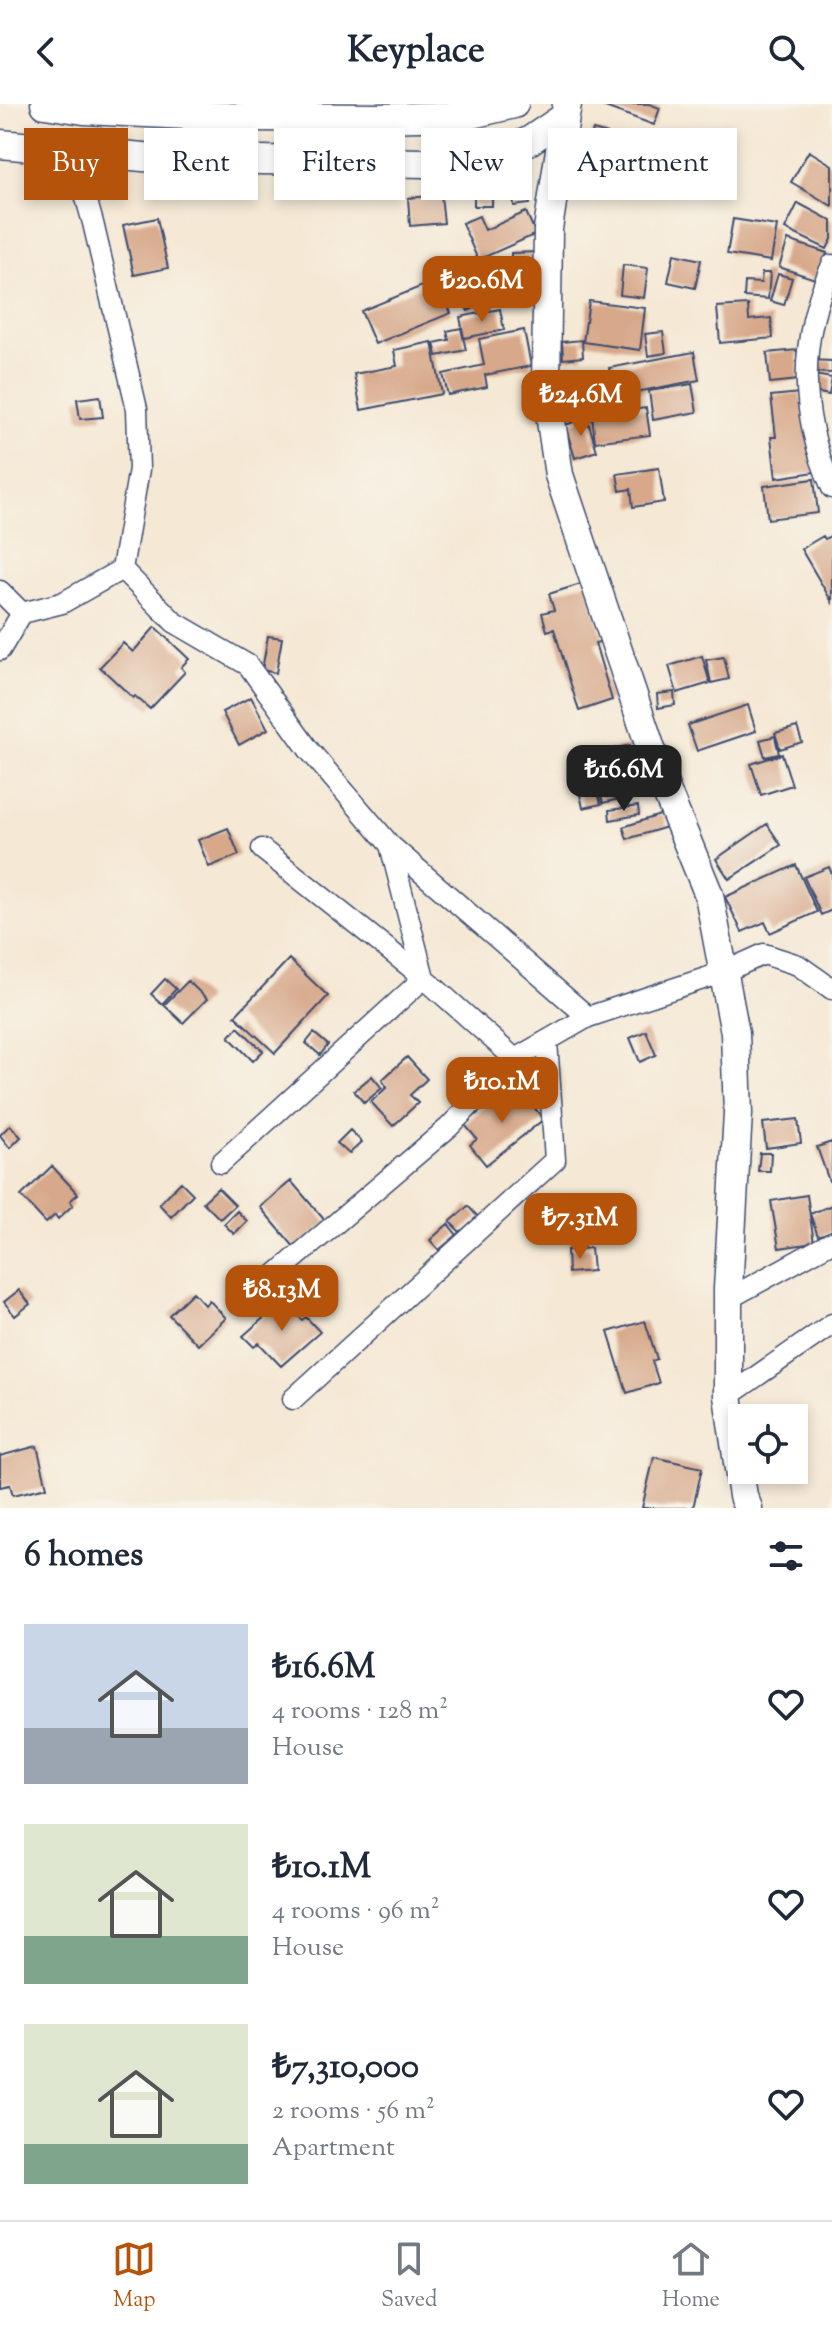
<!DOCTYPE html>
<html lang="en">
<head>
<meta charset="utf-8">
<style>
  body { margin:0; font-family:"Sorts Mill Goudy",serif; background:#f2f2f3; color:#1f2937; height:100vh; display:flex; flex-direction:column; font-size:30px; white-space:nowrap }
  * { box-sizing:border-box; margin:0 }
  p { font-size:26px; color:#747a83 }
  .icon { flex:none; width:44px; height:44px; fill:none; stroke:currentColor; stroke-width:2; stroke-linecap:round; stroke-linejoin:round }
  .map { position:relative; height:1404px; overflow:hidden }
  .details { display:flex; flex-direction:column; background:#fff; flex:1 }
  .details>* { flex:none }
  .hud { position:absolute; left:24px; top:24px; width:784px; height:72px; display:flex; gap:16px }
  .controls { position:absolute; left:728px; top:1300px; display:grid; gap:16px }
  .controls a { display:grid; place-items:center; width:80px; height:80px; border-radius:0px; background:#fff; box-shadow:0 4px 12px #0003; font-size:40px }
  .price { position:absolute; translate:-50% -68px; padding:0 18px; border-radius:16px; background:#b45309; color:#fff; font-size:26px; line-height:52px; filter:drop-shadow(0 2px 4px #0008) }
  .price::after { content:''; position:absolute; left:50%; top:48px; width:24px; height:18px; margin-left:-12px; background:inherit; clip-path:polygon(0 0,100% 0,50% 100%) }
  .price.selected { background:#222; color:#fff }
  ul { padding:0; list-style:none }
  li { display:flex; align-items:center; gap:24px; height:200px; padding:0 24px }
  li span { display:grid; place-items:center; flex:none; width:224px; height:160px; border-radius:0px; color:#555 }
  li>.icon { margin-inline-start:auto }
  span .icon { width:96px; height:96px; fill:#fffc; stroke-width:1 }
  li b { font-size:34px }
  h2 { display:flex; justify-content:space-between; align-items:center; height:96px; padding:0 24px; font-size:34px }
  .tag { padding:0 28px; border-radius:0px; background:#fff; box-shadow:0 4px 12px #0003; font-size:28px; line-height:72px }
  .tag.selected { background:#b45309; color:#fff }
  header { display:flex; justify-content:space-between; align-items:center; height:104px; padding:0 24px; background:#fff; font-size:36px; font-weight:700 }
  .tab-bar { display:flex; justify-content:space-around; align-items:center; height:112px; border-top:2px solid #e0e1e3; background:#fff; font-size:22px; color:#747a83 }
  .tab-bar a { display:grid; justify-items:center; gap:4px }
  .tab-bar .selected { color:#b45309 }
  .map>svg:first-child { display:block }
  .building { fill:#d7a88a }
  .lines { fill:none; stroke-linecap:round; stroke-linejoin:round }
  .street-casing { stroke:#3c4b70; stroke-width:23 }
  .secondary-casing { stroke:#3c4b70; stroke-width:31 }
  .street { stroke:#fff; stroke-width:20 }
  .secondary { stroke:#fff; stroke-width:28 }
</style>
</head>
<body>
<header><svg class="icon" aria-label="back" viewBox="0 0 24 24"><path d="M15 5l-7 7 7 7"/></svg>Keyplace<svg class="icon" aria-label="search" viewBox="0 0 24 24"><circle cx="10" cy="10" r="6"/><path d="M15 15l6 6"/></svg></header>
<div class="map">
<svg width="832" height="1404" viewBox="0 0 832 1404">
  <rect width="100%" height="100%" fill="#f7f3e8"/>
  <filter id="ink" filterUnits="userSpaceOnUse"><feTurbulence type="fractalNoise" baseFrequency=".0125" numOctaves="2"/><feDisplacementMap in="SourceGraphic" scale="16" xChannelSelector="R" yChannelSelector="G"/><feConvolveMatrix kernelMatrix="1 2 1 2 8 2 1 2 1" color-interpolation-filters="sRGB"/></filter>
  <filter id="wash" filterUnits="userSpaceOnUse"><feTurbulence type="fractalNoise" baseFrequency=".006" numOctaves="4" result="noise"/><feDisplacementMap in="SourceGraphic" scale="32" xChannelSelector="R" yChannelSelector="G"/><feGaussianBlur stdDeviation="1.8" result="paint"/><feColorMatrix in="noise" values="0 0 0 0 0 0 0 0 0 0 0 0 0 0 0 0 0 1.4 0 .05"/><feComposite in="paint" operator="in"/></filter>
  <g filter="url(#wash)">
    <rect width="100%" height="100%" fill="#f5e8d4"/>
    <g id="blocks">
      <path class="building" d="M 597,0 L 649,0 L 660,4 L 654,21 Z
        M 593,26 L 608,30 L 603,45 L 589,42 Z
        M 809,47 L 832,61 L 832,102 L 791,78 Z
        M 474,84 L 492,84 L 492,102 L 474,102 Z
        M 528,88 L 530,100 L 514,102 L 513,90 Z
        M 441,91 L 444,119 L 410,122 L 408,94 Z
        M 798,99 L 832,117 L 832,135 L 827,145 L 785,125 Z
        M 526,108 L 536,130 L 478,156 L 462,119 L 479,112 L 485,126 Z
        M 157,114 L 168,164 L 134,171 L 123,121 Z
        M 733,115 L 777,122 L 771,157 L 727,150 Z
        M 788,136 L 827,149 L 818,176 L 779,163 Z
        M 536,148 L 536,178 L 511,178 L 511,149 Z
        M 674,150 L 701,156 L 695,184 L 668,178 Z
        M 623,161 L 648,164 L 644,194 L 620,191 Z
        M 762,169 L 770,169 L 768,195 L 744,193 L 745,178 L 761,179 Z
        M 778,170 L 792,174 L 784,201 L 770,197 Z
        M 479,175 L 490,196 L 468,207 L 457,186 Z
        M 437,176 L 451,209 L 375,240 L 361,207 Z
        M 589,197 L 645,204 L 640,246 L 583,238 Z
        M 748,201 L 749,216 L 771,214 L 773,234 L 720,239 L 717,203 Z
        M 500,205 L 504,226 L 464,234 L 460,213 Z
        M 461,224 L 466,246 L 437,252 L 434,239 L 449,236 L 447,227 Z
        M 524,226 L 531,262 L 485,271 L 487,283 L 448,291 L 443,270 L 484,261 L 479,235 Z
        M 663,228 L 666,249 L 648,252 L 645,230 Z
        M 582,236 L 583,253 L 563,255 L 562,238 Z
        M 432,238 L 442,290 L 361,306 L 354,270 L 397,262 L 394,246 Z
        M 797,246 L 799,276 L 770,279 L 767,249 Z
        M 694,248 L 699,276 L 615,292 L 609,264 Z
        M 809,256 L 832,257 L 832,269 L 808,268 Z
        M 814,271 L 832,274 L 829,291 L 810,287 Z
        M 692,280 L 697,308 L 653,316 L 649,287 Z
        M 800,289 L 815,368 L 776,374 L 771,333 L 776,333 L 771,292 Z
        M 100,292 L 103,313 L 80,315 L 77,295 Z
        M 646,304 L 650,331 L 595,338 L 592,311 Z
        M 587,314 L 597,347 L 575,354 L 565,321 Z
        M 659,364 L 664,398 L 633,403 L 631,385 L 620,387 L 617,370 Z
        M 814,375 L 818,409 L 768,415 L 764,382 Z
        M 832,431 L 832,498 L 801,445 L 823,432 L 825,435 Z
        M 587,478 L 604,537 L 595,539 L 612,596 L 579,607 L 554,525 L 547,527 L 542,509 L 554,506 L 549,490 Z
        M 155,523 L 189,555 L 181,563 L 185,568 L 150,605 L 135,592 L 133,594 L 100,563 L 123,539 L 133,548 Z
        M 268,532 L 282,534 L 276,569 L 262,566 Z
        M 702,552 L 710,579 L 677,589 L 669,562 Z
        M 724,553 L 729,575 L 711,579 L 706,556 Z
        M 674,588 L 675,601 L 658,604 L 657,590 Z
        M 251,593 L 268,625 L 239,641 L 222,608 Z
        M 748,601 L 756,627 L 697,647 L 688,621 Z
        M 797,623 L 802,638 L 780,645 L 775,629 Z
        M 775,632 L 779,650 L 765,653 L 760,636 Z
        M 630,641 L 642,689 L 603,699 L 598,680 L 589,682 L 582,652 Z
        M 782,650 L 792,681 L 761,691 L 751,660 Z
        M 596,682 L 601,700 L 583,704 L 579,686 Z
        M 638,702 L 639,711 L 610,716 L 609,706 Z
        M 663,710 L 667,723 L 627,735 L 623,723 Z
        M 767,720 L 781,741 L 729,775 L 716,755 Z
        M 228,724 L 239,751 L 209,763 L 198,736 Z
        M 796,761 L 817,808 L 770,829 L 765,818 L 742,828 L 725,793 Z
        M 829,763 L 832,770 L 832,806 L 821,811 L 804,773 Z
        M 289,855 L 328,892 L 275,949 L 235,912 Z
        M 165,875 L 176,885 L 162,900 L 151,890 Z
        M 188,877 L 207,895 L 183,919 L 164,901 Z
        M 238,923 L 263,947 L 253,957 L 229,933 Z
        M 646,927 L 656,951 L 640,958 L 630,934 Z
        M 314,929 L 328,941 L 320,951 L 306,939 Z
        M 407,953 L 427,975 L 410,991 L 418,999 L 393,1022 L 371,998 L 387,983 L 382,976 Z
        M 372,972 L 382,984 L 364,999 L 354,987 Z
        M 507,986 L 513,994 L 521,988 L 544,1015 L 486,1061 L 470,1041 L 477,1035 L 464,1020 Z
        M 798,1015 L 801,1039 L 766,1044 L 763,1019 Z
        M 10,1021 L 21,1033 L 10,1044 L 0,1031 Z
        M 350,1026 L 362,1038 L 349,1050 L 337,1039 Z
        M 832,1038 L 832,1076 L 829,1077 L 817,1043 Z
        M 760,1049 L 771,1049 L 770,1067 L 758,1067 Z
        M 52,1062 L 78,1090 L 70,1097 L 73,1101 L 58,1115 L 55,1111 L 46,1119 L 21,1092 Z
        M 291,1077 L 327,1119 L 296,1145 L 260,1103 Z
        M 181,1078 L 193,1090 L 171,1113 L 159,1100 Z
        M 218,1084 L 235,1101 L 220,1115 L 203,1098 Z
        M 807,1091 L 814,1139 L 779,1144 L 771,1097 Z
        M 832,1101 L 832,1127 L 818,1132 L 810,1110 Z
        M 468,1102 L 478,1113 L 460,1128 L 450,1118 Z
        M 237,1107 L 247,1117 L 234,1130 L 224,1120 Z
        M 448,1120 L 457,1131 L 439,1146 L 430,1136 Z
        M 591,1144 L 593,1167 L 568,1169 L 567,1146 Z
        M 19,1186 L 30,1200 L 15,1212 L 4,1198 Z
        M 193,1188 L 205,1201 L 209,1196 L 226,1214 L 198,1241 L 169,1211 Z
        M 284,1196 L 302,1216 L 306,1213 L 320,1228 L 281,1262 L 259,1239 L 254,1243 L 243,1232 Z
        M 645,1217 L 657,1255 L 652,1257 L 659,1279 L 627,1289 L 608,1228 Z
        M 37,1342 L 47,1383 L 13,1391 L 10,1381 L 0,1383 L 0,1352 Z
        M 654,1353 L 702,1364 L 693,1404 L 642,1404 Z"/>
    </g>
  </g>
  <g filter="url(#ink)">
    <use href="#blocks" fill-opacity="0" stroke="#3c4b70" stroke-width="2"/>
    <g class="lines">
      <g class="street-casing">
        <path id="street" d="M 73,48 L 93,119 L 137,305 L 139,365 L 122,465 L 174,518 L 248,561 L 309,646 L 390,741 L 588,913
          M 832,161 C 798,235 799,310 832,384
          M 0,487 L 22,509
          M 0,546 L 22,509 L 62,499 L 122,465
          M 262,745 L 424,874 L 515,955
          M 221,1059 L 424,874 L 390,741
          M 253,1190 L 449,1023 L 515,955 L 588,913 L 724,868 L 764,850 L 798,861 L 832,885
          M 728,1195 L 832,1138
          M 728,1292 L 832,1220
          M 293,1295 L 555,1056 L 547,937"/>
      </g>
      <g class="secondary-casing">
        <path id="secondary" d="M 45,0 L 84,6 L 229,13 L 377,14 L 463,12 L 514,0
          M 567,0 L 548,125 L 546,283 L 559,371 L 659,669 L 709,791 L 735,929 L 738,1009 L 728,1185 L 728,1292 L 743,1392 L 748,1404
          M 0,40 L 154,54 L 425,59 L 497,50 L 529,37 L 563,14"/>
      </g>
      <use href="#street" class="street"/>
      <use href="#secondary" class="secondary"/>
    </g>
  </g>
</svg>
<div class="controls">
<a><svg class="icon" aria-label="locate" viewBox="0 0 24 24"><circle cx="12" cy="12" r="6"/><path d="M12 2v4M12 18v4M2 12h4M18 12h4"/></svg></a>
</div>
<b class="price" style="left:482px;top:220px">₺20.6M</b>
<b class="price" style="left:581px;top:334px">₺24.6M</b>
<b class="price selected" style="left:624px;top:709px">₺16.6M</b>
<b class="price" style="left:502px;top:1021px">₺10.1M</b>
<b class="price" style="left:580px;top:1157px">₺7.31M</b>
<b class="price" style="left:282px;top:1229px">₺8.13M</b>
<div class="hud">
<a class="tag selected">Buy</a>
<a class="tag">Rent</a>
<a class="tag">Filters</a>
<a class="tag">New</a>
<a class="tag">Apartment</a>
</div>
</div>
<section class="details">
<h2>6 homes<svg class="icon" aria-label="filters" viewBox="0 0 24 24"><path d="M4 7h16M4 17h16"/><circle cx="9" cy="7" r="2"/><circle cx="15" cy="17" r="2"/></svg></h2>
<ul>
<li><span style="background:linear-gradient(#c9d6e8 65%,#9aa5b1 0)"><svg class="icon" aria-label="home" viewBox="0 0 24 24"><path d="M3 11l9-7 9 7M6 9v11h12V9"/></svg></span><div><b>₺16.6M</b><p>4 rooms · 128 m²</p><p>House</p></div><svg class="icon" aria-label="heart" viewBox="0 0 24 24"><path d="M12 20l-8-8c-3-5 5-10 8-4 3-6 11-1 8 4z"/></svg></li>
<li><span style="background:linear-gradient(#dfe7d0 70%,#7fa58c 0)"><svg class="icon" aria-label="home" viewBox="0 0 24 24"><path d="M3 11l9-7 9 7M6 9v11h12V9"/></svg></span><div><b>₺10.1M</b><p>4 rooms · 96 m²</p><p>House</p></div><svg class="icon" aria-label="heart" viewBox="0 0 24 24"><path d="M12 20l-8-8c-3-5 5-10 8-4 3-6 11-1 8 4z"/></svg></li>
<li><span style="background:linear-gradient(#dfe7d0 75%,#7fa58c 0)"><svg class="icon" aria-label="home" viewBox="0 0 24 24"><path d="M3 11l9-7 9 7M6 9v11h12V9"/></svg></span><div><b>₺7,310,000</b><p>2 rooms · 56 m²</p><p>Apartment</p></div><svg class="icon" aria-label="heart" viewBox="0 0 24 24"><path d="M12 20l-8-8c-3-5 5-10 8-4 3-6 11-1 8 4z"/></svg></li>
</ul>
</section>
<nav class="tab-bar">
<a class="selected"><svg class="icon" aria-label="map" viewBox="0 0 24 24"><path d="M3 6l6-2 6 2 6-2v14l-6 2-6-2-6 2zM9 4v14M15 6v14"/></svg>Map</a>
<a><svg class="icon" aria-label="saved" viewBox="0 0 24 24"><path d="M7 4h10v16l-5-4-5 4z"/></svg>Saved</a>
<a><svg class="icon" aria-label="home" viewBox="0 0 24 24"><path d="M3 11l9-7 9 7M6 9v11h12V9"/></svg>Home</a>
</nav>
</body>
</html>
